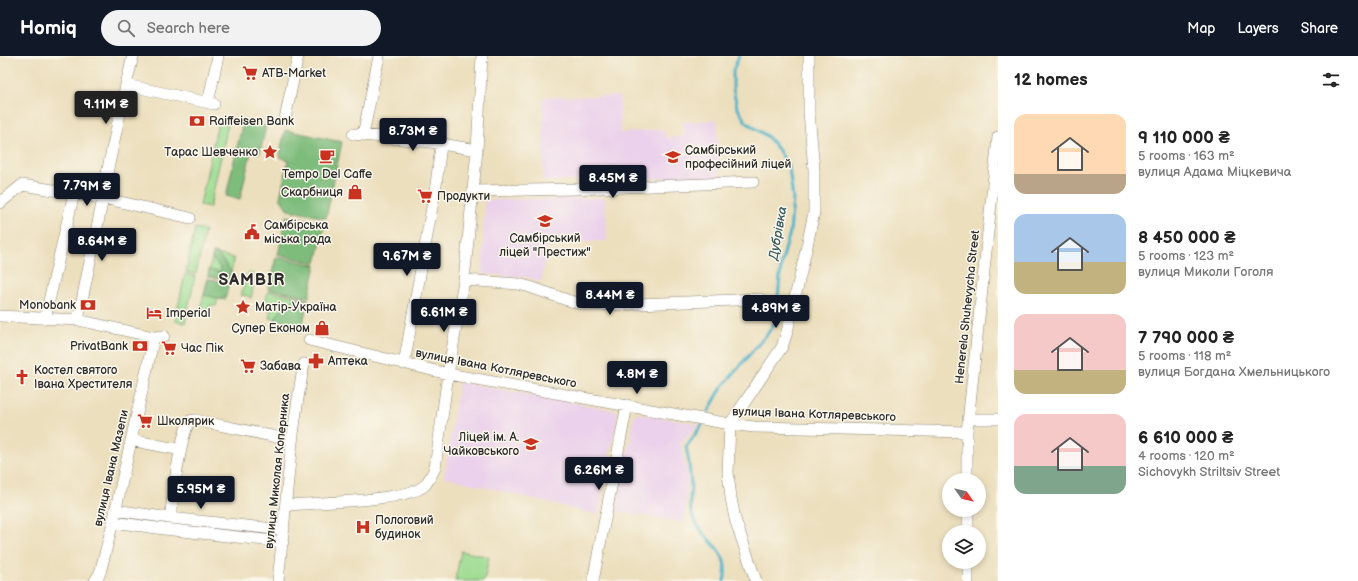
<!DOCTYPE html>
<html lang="en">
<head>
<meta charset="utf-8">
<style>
  body { margin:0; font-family:"Balsamiq Sans",sans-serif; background:#f2f2f2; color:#222; height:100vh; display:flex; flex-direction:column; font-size:15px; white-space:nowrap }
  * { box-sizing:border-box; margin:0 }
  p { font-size:13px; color:#767676 }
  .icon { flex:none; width:22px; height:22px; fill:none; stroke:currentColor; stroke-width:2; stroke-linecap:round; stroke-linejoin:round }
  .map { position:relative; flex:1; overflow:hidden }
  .side { display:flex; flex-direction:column; background:#fff; width:360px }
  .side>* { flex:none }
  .needle { width:26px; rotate:124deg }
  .controls { position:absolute; left:942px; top:417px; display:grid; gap:8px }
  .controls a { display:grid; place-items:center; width:44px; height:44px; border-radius:50%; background:#fff; box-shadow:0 2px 6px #0003; font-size:20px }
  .price { position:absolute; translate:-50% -34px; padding:0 9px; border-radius:4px; background:#111827; color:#fff; font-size:13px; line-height:26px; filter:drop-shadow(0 1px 2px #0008) }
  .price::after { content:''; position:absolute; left:50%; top:24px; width:12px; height:9px; margin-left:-6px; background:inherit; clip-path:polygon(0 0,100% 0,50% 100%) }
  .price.current { background:#222; color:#fff }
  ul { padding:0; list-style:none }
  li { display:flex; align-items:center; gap:12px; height:100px; padding:0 16px }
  li span { display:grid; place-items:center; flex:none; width:112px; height:80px; border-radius:12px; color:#555 }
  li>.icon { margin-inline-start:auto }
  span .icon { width:48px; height:48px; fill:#fffc; stroke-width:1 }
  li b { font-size:17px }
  h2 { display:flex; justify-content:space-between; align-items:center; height:48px; padding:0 16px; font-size:17px }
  header { display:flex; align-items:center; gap:24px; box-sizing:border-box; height:56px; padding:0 20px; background:#111827; color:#fff }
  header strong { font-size:19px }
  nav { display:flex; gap:22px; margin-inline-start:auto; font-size:14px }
  .search { width:280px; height:36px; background:#f2f2f2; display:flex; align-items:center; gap:10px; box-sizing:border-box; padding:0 14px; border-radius:22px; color:#767676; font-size:15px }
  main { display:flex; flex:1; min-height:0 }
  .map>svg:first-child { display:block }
  .built { fill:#ebd1eb }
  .green { fill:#9ddc91; stroke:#64845e }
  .forest { fill:#7ebc7b; stroke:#547453 }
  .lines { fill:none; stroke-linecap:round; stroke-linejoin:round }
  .stream { stroke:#4ab1c8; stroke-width:3 }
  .minor-casing { stroke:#8c8574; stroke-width:12 }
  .minor { stroke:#fff; stroke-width:11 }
  .labels { text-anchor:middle; stroke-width:3; stroke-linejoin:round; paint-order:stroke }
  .poi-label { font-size:12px; fill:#2b2b2b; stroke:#fbf7ec; text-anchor:start }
  .street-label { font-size:12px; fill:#2b2b2b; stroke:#fbf7ec }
  .water-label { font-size:13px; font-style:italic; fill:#365a62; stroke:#fbf7ec }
  .district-label { font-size:16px; font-weight:bold; letter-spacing:1px; fill:#2b2b2b; stroke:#fbf7ec }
</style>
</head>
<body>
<header>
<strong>Homiq</strong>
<div class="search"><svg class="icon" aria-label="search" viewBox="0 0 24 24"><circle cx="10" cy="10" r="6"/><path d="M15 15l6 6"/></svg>Search here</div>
<nav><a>Map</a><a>Layers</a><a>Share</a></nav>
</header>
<main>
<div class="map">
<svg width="998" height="525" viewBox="0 0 998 525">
  <rect width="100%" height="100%" fill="#fbf7ec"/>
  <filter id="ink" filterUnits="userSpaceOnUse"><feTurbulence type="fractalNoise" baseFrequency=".025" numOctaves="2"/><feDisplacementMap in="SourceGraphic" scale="8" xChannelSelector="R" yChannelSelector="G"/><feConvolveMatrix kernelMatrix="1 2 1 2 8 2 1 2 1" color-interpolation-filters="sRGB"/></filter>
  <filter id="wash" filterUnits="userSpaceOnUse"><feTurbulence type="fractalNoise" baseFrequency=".012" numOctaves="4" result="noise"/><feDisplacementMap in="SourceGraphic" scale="16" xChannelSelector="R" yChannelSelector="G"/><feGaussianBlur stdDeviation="0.9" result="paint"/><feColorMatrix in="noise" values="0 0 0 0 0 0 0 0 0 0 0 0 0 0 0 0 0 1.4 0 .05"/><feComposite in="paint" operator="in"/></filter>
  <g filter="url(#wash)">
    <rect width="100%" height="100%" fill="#ecdfbd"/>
    <path class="built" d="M 620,40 L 620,77 L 663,73 L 666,82 L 684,80 L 683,66 L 717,64 L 719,121 L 543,125 L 543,41 Z
      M 605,142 L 607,185 L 548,185 L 541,226 L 526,221 L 482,218 L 485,144 Z
      M 459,326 L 618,355 L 598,459 L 444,421 Z
      M 635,357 L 699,368 L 681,387 L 688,424 L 684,467 L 617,455 Z"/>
    <path class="green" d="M 218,66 L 228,68 L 210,151 L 200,149 Z
      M 195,172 L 205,174 L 196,218 L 186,216 Z
      M 213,197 L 234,202 L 229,225 L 208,220 Z
      M 249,217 L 253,218 L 255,222 L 251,242 L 246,239 L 241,240 L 246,220 Z
      M 185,218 L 195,220 L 185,267 L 175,265 Z
      M 208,223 L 229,227 L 225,244 L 218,243 L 216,250 L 210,249 L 208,256 L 200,254 Z
      M 268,235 L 308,243 L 301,276 L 274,270 L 275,263 L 269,262 L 271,254 L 264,252 Z
      M 461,495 L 489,501 L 484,525 L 455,525 Z"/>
    <path class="forest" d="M 243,65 L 266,70 L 260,97 L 251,96 L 240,143 L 226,140 Z
      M 285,74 L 342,86 L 326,162 L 288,154 L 280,142 L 288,104 L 279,101 Z
      M 286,160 L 325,168 L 316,207 L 278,199 Z
      M 213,197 L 218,198 L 231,216 L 229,225 L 208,220 L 209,214 L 220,216 L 221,213 L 212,202 Z
      M 276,201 L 316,209 L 309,241 L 268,233 Z
      M 208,223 L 229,227 L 226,240 L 221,243 L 204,239 Z
      M 294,241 L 308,243 L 301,276 L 274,270 L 275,263 L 280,255 L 289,249 Z"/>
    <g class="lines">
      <path class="stream" d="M 708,356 L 722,331 L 768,277 L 776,265 L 781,209 L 790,176 L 793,143 L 789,111 L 778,93 L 768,81 L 746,66 L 737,51 L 733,33 L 733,15 L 739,0
        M 702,369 L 686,391 C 689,403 690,415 691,428 C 691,439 688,450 693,461 C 703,486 732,493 724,525"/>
    </g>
  </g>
  <g filter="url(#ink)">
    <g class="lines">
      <g class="minor-casing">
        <path id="minor" d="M 126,29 L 214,48
          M 208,47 L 218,0
          M 285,63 L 298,0
          M 353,78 L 430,86 L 477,94
          M 363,79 L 379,0
          M 473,135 L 577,133 L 753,126
          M 0,147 L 22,129 L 103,142 L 190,162
          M 464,224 L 518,228 L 530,231 L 567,244 L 582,248 L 613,249 L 760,243
          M 0,260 L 78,264 L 154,281 L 164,280
          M 45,262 L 74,137
          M 78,264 L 103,142 L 104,131 L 126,29 L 133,0
          M 309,284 L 448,318 L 730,368 L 754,371 L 967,376
          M 404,308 L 436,129 L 441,89
          M 968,363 L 998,363
          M 131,384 L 181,394
          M 967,424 L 967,376 L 998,81
          M 286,449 C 313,447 406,445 424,430 C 429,425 432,418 435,412 L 448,318 L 464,224 L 477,94 L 482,0
          M 115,454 L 170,462 L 284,474
          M 968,454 L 968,476
          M 170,462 C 173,442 180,378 190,365 L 195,364 L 291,384
          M 113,466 L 164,473 L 283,486
          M 968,506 L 968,525
          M 95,525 L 100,517 L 113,466 L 154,281
          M 278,525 C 286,452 290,380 304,308
          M 593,525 L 627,349
          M 756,525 L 735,463 L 731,442 L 728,417 L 730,368 L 782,291 L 787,276 L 807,190 L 814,156 L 814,114 L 809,56 L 809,0"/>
      </g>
      <use href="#minor" class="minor"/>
    </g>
  </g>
  <defs>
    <g id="supermarket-bare" transform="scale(1.2)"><path d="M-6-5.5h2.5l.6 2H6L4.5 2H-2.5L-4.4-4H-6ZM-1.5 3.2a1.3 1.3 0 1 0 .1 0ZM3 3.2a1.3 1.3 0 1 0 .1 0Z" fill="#c8321e" stroke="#fbf7ec" stroke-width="2.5" paint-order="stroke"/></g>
    <g id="bank-bare" transform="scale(1.2)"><path d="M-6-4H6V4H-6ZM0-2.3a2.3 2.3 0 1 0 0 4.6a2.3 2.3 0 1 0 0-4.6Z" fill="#c8321e" stroke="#fbf7ec" stroke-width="2.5" paint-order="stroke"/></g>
    <g id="sight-bare" transform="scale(1.2)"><path d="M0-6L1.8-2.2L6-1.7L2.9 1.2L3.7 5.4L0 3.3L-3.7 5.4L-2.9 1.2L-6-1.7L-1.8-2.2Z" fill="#c8321e" stroke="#fbf7ec" stroke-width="2.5" paint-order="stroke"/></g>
    <g id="cafe-bare" transform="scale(1.2)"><path d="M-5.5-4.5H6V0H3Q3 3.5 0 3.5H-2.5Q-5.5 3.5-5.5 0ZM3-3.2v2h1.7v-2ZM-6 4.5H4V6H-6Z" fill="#c8321e" stroke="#fbf7ec" stroke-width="2.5" paint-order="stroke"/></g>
    <g id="university-bare" transform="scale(1.2)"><path d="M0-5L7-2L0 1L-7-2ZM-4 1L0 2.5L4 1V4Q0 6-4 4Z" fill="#c8321e" stroke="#fbf7ec" stroke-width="2.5" paint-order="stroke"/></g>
    <g id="shop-bare" transform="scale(1.2)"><path d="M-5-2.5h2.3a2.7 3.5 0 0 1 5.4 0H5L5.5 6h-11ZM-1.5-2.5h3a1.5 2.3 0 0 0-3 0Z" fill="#c8321e" stroke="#fbf7ec" stroke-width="2.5" paint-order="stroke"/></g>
    <g id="school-bare" transform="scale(1.2)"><path d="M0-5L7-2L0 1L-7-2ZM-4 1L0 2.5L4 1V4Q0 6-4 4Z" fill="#c8321e" stroke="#fbf7ec" stroke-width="2.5" paint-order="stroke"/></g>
    <g id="civic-bare" transform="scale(1.2)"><path d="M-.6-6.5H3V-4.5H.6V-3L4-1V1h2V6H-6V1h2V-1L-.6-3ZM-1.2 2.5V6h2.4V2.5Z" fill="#c8321e" stroke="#fbf7ec" stroke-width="2.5" paint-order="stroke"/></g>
    <g id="hotel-bare" transform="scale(1.2)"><path d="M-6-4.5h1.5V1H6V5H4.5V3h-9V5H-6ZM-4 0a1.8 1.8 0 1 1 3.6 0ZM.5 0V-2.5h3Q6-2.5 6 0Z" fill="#c8321e" stroke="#fbf7ec" stroke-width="2.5" paint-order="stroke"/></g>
    <g id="pharmacy-bare" transform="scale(1.2)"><path d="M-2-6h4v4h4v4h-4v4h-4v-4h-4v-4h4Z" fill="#c8321e" stroke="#fbf7ec" stroke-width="2.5" paint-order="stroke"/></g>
    <g id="church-bare" transform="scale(1.2)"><path d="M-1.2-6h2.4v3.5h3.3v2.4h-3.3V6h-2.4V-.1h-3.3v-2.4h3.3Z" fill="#c8321e" stroke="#fbf7ec" stroke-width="2.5" paint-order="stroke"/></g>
    <g id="hospital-bare" transform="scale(1.2)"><path d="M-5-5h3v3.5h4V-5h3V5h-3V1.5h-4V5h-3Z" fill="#c8321e" stroke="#fbf7ec" stroke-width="2.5" paint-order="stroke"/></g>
  </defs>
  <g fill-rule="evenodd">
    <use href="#supermarket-bare" x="250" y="17"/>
    <use href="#bank-bare" x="197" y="65"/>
    <use href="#sight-bare" x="270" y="96"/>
    <use href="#cafe-bare" x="327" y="100"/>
    <use href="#university-bare" x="673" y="101"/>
    <use href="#shop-bare" x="355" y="136"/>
    <use href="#supermarket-bare" x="425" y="140"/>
    <use href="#school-bare" x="545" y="165"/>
    <use href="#civic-bare" x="252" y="176"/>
    <use href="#bank-bare" x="88" y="249"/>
    <use href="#sight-bare" x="243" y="251"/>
    <use href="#hotel-bare" x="154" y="257"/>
    <use href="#shop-bare" x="322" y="272"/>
    <use href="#bank-bare" x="140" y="290"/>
    <use href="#supermarket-bare" x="169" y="292"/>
    <use href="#pharmacy-bare" x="316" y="305"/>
    <use href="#supermarket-bare" x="248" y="310"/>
    <use href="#church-bare" x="22" y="321"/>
    <use href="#supermarket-bare" x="145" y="365"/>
    <use href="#school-bare" x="531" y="388"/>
    <use href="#hospital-bare" x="363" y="471"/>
  </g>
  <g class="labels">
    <g class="poi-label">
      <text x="262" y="21">ATB-Market</text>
      <text x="209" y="69">Raiffeisen Bank</text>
      <text x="685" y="98">Самбірський<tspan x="685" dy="14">професійний ліцей</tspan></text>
      <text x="258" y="100" text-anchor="end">Тарас Шевченко</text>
      <text x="327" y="122" text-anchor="middle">Tempo Del Caffe</text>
      <text x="343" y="140" text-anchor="end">Скарбниця</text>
      <text x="437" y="144">Продукти</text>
      <text x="264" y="173">Самбірська<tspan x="264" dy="14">міська рада</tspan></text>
      <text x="545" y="186" text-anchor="middle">Самбірський<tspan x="545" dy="14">ліцей "Престиж"</tspan></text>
      <text x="76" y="253" text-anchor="end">Monobank</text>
      <text x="255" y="255">Матір-Україна</text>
      <text x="166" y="261">Imperial</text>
      <text x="310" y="276" text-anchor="end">Супер Економ</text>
      <text x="128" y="294" text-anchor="end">PrivatBank</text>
      <text x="181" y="296">Час Пік</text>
      <text x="328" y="309">Аптека</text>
      <text x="260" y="314">Забава</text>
      <text x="34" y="318">Костел святого<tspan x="34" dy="14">Івана Хрестителя</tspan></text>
      <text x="157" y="369">Школярик</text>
      <text x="519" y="385" text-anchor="end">Ліцей ім. А.<tspan x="519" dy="14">Чайковського</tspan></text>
      <text x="375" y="468">Пологовий<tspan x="375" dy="14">будинок</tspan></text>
    </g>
    <g class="street-label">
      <text transform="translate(967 251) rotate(-84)" y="4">Henerela Shuhevycha Street</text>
      <text transform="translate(496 312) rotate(11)" y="4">вулиця Івана Котляревського</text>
      <text transform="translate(814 358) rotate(2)" y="4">вулиця Івана Котляревського</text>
      <text transform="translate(111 412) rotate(-77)" y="4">вулиця Івана Мазепи</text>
      <text transform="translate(277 415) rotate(-84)" y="4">вулиця Миколая Коперника</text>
    </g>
    <g class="water-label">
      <text transform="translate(777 177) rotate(-80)" y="5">Дубрівка</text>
    </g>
    <g class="district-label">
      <text x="252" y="229">SAMBIR</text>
    </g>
  </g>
</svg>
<div class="controls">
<a><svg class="needle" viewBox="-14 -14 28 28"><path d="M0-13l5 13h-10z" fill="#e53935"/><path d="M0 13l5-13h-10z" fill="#767676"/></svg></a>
<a><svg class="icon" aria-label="layers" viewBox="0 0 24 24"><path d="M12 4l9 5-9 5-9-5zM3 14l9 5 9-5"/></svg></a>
</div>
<b class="price current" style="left:106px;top:69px">9.11M ₴</b>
<b class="price" style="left:413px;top:96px">8.73M ₴</b>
<b class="price" style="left:613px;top:143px">8.45M ₴</b>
<b class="price" style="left:87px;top:151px">7.79M ₴</b>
<b class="price" style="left:102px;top:206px">8.64M ₴</b>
<b class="price" style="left:407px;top:221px">9.67M ₴</b>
<b class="price" style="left:610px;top:260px">8.44M ₴</b>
<b class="price" style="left:776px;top:273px">4.89M ₴</b>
<b class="price" style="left:444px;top:277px">6.61M ₴</b>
<b class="price" style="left:637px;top:339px">4.8M ₴</b>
<b class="price" style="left:599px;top:435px">6.26M ₴</b>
<b class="price" style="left:201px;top:454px">5.95M ₴</b>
</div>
<section class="side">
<h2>12 homes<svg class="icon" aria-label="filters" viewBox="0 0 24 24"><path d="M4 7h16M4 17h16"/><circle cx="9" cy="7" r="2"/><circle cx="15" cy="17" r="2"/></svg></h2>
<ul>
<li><span style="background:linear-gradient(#ffd9b3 75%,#b9a48a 0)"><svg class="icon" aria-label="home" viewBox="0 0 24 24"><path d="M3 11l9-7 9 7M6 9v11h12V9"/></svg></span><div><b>9 110 000 ₴</b><p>5 rooms · 163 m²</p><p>вулиця Адама Міцкевича</p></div></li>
<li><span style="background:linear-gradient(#a9c7e8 60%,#c2b280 0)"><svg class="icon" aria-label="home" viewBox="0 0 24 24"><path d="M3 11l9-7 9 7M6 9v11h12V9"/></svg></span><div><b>8 450 000 ₴</b><p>5 rooms · 123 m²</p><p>вулиця Миколи Гоголя</p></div></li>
<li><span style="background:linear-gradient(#f6c9c9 70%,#c2b280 0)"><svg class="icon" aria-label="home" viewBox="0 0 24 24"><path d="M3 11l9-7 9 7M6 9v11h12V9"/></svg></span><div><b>7 790 000 ₴</b><p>5 rooms · 118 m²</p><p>вулиця Богдана Хмельницького</p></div></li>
<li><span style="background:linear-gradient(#f6c9c9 65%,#7fa58c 0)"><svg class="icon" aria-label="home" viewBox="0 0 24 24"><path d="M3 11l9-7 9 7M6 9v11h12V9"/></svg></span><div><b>6 610 000 ₴</b><p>4 rooms · 120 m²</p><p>Sichovykh Striltsiv Street</p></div></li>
</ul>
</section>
</main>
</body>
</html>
